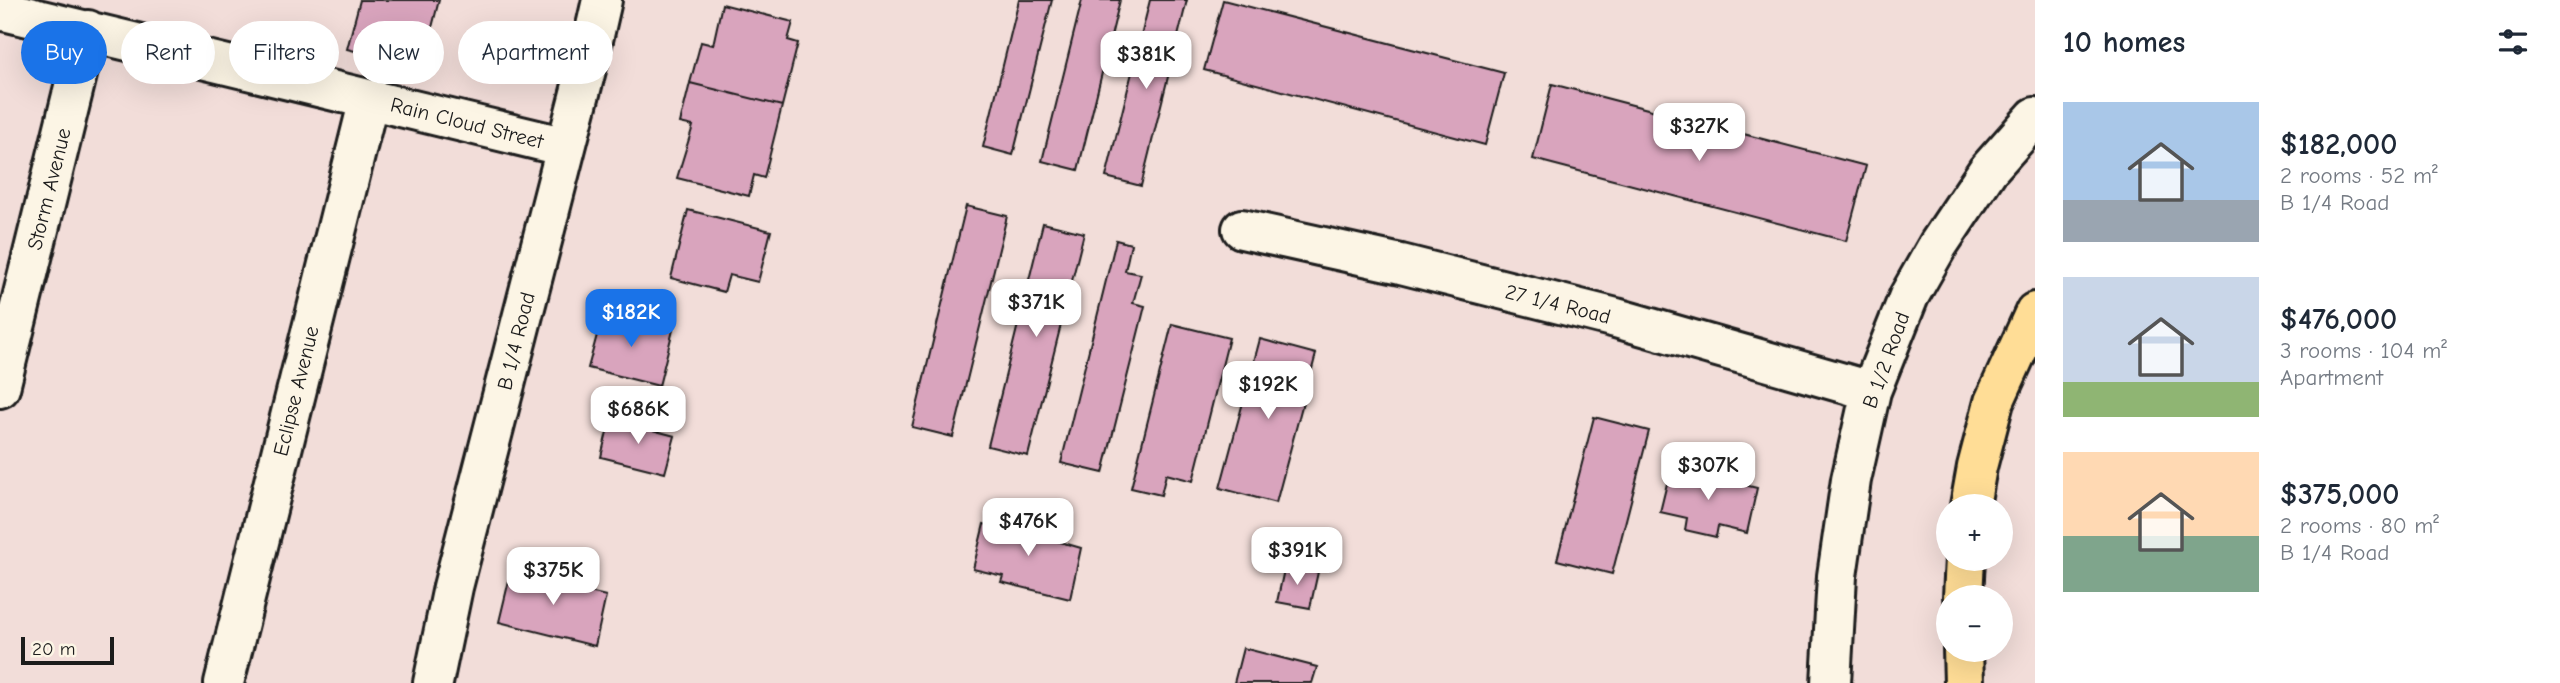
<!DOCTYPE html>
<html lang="en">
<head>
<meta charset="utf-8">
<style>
  body { margin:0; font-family:"Comic Neue",sans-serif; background:#f6f6f7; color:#1f2937; height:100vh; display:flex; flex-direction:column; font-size:26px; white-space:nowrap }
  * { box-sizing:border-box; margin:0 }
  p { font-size:23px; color:#747a83 }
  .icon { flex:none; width:38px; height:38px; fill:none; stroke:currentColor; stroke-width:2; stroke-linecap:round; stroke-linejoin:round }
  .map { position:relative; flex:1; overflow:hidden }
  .panel { display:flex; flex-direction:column; background:#fff; width:525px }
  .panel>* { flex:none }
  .guide { position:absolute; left:21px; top:21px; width:665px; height:63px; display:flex; gap:14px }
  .controls { position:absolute; left:1936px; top:494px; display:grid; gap:14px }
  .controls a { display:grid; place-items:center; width:77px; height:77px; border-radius:50%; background:#fff; box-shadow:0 7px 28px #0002; font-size:35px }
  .scale { position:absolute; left:21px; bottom:18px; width:93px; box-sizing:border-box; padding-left:7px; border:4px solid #1c1c1c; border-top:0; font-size:19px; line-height:24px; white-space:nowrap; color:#1c1c1c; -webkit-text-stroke:5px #fcf5e5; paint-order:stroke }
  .price { position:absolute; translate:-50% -60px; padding:0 16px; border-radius:14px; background:#fff; color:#222; font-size:23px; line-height:46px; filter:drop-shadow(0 2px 4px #0008) }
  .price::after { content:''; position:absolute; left:50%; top:42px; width:21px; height:16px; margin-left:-10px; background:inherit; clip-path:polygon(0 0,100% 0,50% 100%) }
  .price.active { background:#1a73e8; color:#fff }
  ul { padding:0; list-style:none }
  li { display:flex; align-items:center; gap:21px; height:175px; padding:0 28px }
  li span { display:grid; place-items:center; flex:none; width:196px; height:140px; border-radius:0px; color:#555 }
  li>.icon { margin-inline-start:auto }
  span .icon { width:84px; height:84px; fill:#fffc; stroke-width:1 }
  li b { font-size:30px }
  h2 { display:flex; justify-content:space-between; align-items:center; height:84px; padding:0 28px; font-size:30px }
  .chip { padding:0 24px; border-radius:32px; background:#fff; box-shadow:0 7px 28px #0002; font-size:24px; line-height:63px }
  .chip.active { background:#1a73e8; color:#fff }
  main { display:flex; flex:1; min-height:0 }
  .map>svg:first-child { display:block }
  .building { fill:#d9a4bd; stroke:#1c1c1c; stroke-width:2 }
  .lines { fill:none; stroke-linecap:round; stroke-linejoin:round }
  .minor-casing { stroke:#1c1c1c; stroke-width:44 }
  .highway-casing { stroke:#1c1c1c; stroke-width:44 }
  .minor { stroke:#fcf5e5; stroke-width:38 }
  .highway { stroke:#ffdd96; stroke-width:38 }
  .labels { text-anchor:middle; stroke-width:7; stroke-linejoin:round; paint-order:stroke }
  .street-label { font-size:21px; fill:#1c1c1c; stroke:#fcf5e5 }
</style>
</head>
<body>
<main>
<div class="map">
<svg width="2035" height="683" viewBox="0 0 2035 683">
  <rect width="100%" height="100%" fill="#f2ddd9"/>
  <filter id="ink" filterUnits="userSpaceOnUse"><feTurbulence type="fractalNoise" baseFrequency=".0143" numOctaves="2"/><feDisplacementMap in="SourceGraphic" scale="14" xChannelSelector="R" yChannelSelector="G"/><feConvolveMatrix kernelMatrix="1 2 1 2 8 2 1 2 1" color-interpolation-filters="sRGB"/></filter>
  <g filter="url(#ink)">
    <path class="building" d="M 360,0 L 439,0 L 424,59 L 373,46 L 371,55 L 347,49 Z
      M 1019,0 L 1052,0 L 1013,155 L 983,147 Z
      M 1082,0 L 1120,0 L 1078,170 L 1042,161 Z
      M 1150,0 L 1187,0 L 1141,186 L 1106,177 Z
      M 1223,0 L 1504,73 L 1485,145 L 1204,70 Z
      M 722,4 L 793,22 L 788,40 L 798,43 L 782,106 L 690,83 L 701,42 L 713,45 Z
      M 690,83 L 782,106 L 764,178 L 754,175 L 749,196 L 677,178 L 693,126 L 680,123 Z
      M 1552,84 L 1866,166 L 1846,241 L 1533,159 Z
      M 966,206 L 1007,216 L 953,437 L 912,427 Z
      M 688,210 L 771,231 L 758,282 L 729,275 L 724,292 L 671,278 Z
      M 1043,223 L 1084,233 L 1028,456 L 988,446 Z
      M 1116,240 L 1131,244 L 1125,271 L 1141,274 L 1133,303 L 1145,306 L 1103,473 L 1061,463 Z
      M 603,313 L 673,330 L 659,386 L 588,368 Z
      M 1172,324 L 1229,338 L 1193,481 L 1166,474 L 1161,495 L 1131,488 Z
      M 1260,339 L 1316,354 L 1276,503 L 1220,488 Z
      M 1594,417 L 1649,431 L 1612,574 L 1557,560 Z
      M 610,419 L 675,436 L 665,473 L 601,457 Z
      M 1671,467 L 1757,488 L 1747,533 L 1718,526 L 1716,537 L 1685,530 L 1687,518 L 1660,512 Z
      M 1014,514 L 1036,520 L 1033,534 L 1081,548 L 1070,599 L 1001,582 L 1003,576 L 973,569 L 984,524 L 1010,530 Z
      M 1285,565 L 1318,572 L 1310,608 L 1277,602 Z
      M 531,569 L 579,581 L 577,589 L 606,596 L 595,646 L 499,622 L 511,572 L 529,577 Z
      M 1243,648 L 1317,667 L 1312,683 L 1234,683 Z"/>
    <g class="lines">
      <g class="minor-casing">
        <path id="minor" d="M 0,10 L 566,147
          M 1242,229 L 1401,264 L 1616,318 L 1871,391
          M 0,388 L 88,30
          M 224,683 L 369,99
          M 433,683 L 453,587 L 588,62 L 602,0
          M 1831,683 L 1837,576 L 1851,480 L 1871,391 L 1909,296 L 1938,245 L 1988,170 L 2035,117"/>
      </g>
      <g class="highway-casing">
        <path id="highway" d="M 1970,506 L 1977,467 L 1994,402 L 2035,312
          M 1963,597 L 1965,558
          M 1963,649 L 1964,683"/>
      </g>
      <use href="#minor" class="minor"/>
      <use href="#highway" class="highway"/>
    </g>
  </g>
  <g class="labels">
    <g class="street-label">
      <text transform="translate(467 123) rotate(14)" y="7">Rain Cloud Street</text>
      <text transform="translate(49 189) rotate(-76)" y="7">Storm Avenue</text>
      <text transform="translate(1558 304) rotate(14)" y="7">27 1/4 Road</text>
      <text transform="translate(516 341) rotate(-76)" y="7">B 1/4 Road</text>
      <text transform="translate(1886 360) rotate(-70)" y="7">B 1/2 Road</text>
      <text transform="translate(296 391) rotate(-76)" y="7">Eclipse Avenue</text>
    </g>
  </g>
</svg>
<div class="controls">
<a>+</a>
<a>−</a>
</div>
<div class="scale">20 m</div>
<b class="price" style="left:1146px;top:91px">$381K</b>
<b class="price" style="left:1699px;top:163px">$327K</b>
<b class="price" style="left:1036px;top:339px">$371K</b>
<b class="price active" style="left:631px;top:349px">$182K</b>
<b class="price" style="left:1268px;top:421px">$192K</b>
<b class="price" style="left:638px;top:446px">$686K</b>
<b class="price" style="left:1708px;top:502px">$307K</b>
<b class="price" style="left:1028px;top:558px">$476K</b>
<b class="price" style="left:1297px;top:587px">$391K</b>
<b class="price" style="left:553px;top:607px">$375K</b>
<div class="guide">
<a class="chip active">Buy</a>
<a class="chip">Rent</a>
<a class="chip">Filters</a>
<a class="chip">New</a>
<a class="chip">Apartment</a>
</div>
</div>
<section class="panel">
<h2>10 homes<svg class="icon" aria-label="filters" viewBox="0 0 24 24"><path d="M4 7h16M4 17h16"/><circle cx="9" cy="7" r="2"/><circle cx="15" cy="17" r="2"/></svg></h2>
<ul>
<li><span style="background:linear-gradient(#a9c7e8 70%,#9aa5b1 0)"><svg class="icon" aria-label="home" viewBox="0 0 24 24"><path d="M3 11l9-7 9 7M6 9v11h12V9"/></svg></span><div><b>$182,000</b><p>2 rooms · 52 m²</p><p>B 1/4 Road</p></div></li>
<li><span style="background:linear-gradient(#c9d6e8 75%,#8fb573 0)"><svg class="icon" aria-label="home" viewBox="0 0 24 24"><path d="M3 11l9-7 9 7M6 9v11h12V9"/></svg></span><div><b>$476,000</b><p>3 rooms · 104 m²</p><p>Apartment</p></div></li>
<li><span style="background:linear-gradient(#ffd9b3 60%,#7fa58c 0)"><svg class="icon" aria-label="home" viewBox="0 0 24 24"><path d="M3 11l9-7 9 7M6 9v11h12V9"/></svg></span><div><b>$375,000</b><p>2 rooms · 80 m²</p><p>B 1/4 Road</p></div></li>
</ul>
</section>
</main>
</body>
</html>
